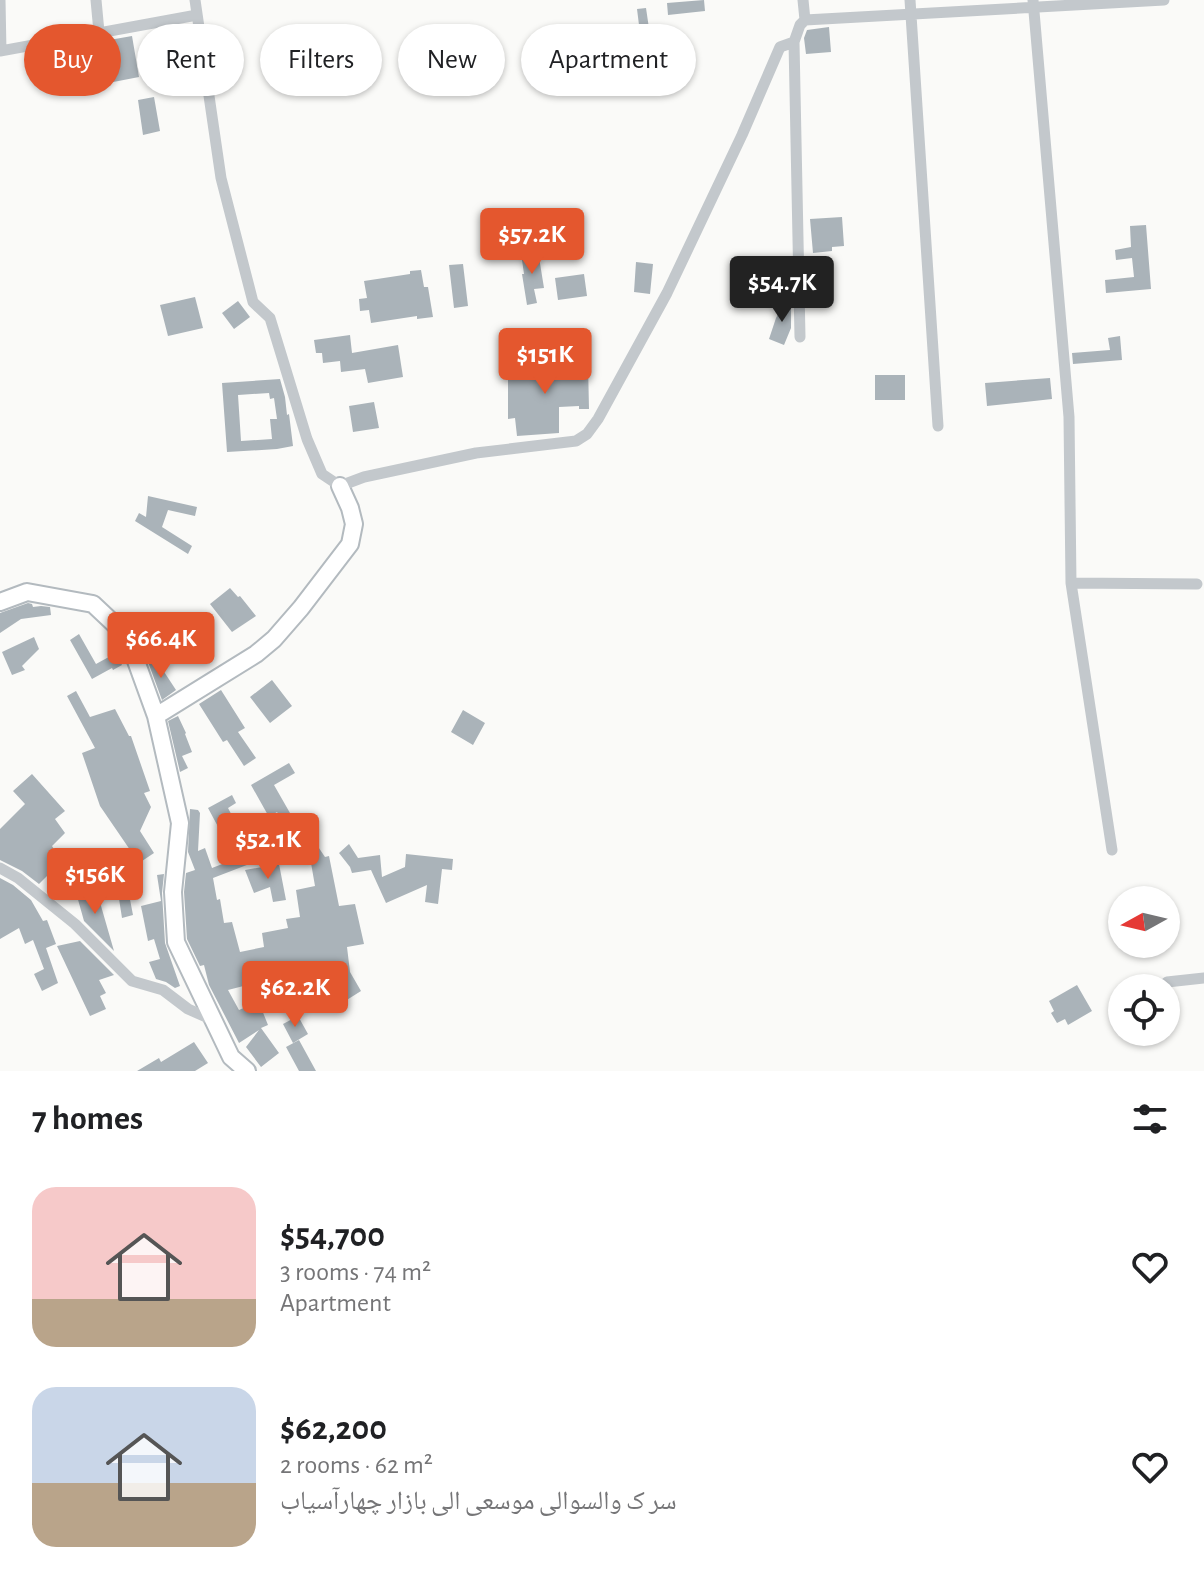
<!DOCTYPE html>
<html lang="en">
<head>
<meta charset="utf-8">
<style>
  body { margin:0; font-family:"Alegreya Sans","Noto Naskh Arabic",sans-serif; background:#f2f2f2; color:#202124; height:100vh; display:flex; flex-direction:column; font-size:30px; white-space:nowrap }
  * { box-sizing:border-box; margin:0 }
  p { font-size:26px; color:#757577 }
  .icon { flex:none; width:44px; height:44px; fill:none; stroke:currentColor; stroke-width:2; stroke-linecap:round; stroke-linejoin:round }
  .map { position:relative; height:1071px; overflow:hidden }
  .side { display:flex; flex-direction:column; background:#fff; flex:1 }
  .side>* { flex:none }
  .top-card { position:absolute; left:24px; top:24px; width:800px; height:72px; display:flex; gap:16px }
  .needle { width:52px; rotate:262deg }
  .fabs { position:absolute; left:1108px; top:886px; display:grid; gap:16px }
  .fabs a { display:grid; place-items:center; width:72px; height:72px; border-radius:50%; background:#fff; box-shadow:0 2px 6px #0004; font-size:40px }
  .price { position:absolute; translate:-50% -68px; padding:0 18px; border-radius:8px; background:#e4572e; color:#fff; font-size:26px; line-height:52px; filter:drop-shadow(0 2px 4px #0008) }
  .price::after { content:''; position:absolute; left:50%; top:48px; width:24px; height:18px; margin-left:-12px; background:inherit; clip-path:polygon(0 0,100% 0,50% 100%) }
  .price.active { background:#222; color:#fff }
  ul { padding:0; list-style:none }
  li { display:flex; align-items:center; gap:24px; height:200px; padding:0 32px }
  li span { display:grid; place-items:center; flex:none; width:224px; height:160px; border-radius:24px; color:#555 }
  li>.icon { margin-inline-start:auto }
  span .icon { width:96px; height:96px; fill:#fffc; stroke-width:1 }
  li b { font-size:34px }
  h2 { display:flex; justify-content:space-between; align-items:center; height:96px; padding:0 32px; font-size:34px }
  .tag { padding:0 28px; border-radius:36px; background:#fff; box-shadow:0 2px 6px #0004; font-size:28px; line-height:72px }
  .tag.active { background:#e4572e; color:#fff }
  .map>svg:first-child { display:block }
  .building { fill:#aab3b9; fill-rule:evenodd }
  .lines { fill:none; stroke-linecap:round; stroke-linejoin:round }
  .secondary-casing { stroke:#b3babf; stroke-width:20 }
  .street { stroke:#c3c8cc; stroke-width:11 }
  .secondary { stroke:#fff; stroke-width:16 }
</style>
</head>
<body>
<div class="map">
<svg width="1204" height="1071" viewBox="0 0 1204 1071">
  <rect width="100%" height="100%" fill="#fafaf8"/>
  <path class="building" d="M 704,0 L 705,11 L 668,15 L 667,3 Z
    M 646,8 L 656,76 L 641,78 L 636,41 L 641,41 L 637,9 Z
    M 829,27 L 831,52 L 806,54 L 804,38 L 807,30 Z
    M 132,36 L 139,77 L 103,84 L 98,42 Z
    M 179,47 L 184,68 L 179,69 L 181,78 L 159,83 L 153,53 Z
    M 82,56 L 86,88 L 55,94 L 48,64 Z
    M 154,97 L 160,131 L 143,135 L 138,100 Z
    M 842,217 L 844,246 L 832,247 L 832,251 L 813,253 L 810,219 Z
    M 1146,225 L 1151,289 L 1106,293 L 1105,280 L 1134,277 L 1132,258 L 1116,260 L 1115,250 L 1131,247 L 1130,226 Z
    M 538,251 L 544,288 L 534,289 L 537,303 L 527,305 L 522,274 L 524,274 L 521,253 Z
    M 636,262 L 653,264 L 650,294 L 634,292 Z
    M 463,264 L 468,306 L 454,308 L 449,265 Z
    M 421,270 L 424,287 L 428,287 L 433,317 L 417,319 L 417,316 L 371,323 L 369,310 L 360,311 L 359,299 L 367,298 L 364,281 L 410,274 L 410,271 Z
    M 584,274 L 587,296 L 558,300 L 555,278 Z
    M 195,297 L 203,328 L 168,336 L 160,305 Z
    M 786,299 L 791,301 L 791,328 L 784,345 L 769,339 L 776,318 Z
    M 238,301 L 250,317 L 234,329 L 222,313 Z
    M 350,335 L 352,353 L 398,345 L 403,377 L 368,383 L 365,369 L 341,372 L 340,361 L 323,363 L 322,353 L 316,353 L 314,340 Z
    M 1120,336 L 1122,360 L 1073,364 L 1072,353 L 1110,350 L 1108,338 Z
    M 566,364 L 588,364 L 589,409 L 579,409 L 579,406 L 559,407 L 559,433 L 517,436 L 515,418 L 508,419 L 508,368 Z
    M 875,375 L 905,375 L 905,400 L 875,400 Z
    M 1050,378 L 1052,399 L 987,406 L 985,383 Z
    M 280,379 L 285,397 L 287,415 L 289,414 L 293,446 L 277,449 L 227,452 L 222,383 ZM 269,393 L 270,399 L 274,398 L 277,419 L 270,419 L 272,439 L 241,441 L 238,395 Z
    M 374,402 L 379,428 L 353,432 L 349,406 Z
    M 148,496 L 197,507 L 195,516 L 168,510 L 162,527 L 192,546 L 188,554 L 135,521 L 139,513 L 146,517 Z
    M 230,588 L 238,597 L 240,596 L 256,616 L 232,632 L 210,604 Z
    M 28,603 L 32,604 L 33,607 L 41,606 L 50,607 L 51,615 L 21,619 L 0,633 L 0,613 Z
    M 79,634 L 96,664 L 116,653 L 122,665 L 113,670 L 112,668 L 92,679 L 70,640 Z
    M 34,637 L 39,649 L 22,666 L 25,670 L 12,675 L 2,652 Z
    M 155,658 L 176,690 L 162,700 L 148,662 Z
    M 272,680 L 292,706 L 270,723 L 250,697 Z
    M 221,690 L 245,728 L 238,732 L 256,758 L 244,766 L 227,740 L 223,742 L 199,704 Z
    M 76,691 L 90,717 L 115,709 L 129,736 L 131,736 L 150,791 L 144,793 L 151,807 L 140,831 L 154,853 L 139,863 L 100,806 L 82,753 L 95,748 L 67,696 Z
    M 463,710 L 485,723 L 473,745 L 451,732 Z
    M 178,716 L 186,733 L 185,734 L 192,752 L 182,756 L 188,768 L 180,772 L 168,721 Z
    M 289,763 L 295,773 L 274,785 L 294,820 L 298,817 L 325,857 L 329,856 L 339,906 L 355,904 L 364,944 L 347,947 L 350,972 L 361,991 L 342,1003 L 331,983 L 326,984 L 324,978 L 323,979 L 318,967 L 281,977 L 279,973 L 254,979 L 255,983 L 228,990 L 239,1010 L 266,998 L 270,1007 L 262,1010 L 268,1025 L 261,1028 L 279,1053 L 261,1067 L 246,1047 L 259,1030 L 239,1043 L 209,985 L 204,965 L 200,966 L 187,939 L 184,892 L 186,873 L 195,870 L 188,852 L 190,809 L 198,810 L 200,813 L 198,851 L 205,848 L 212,868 L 248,854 L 252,863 L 213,878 L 217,900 L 220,899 L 224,923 L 232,922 L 240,952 L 264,947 L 262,933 L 288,928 L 286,919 L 300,917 L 296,890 L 315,886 L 311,863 L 277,812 L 269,817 L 251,785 Z
    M 32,774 L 65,811 L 55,819 L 65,833 L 52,846 L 62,861 L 39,884 L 22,871 L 0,860 L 0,829 L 25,804 L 13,791 Z
    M 232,795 L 236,803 L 228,808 L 238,827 L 223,836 L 208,808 Z
    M 349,844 L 358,858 L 380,855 L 382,877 L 405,867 L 406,854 L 453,859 L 452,870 L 442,869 L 438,904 L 425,902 L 427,885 L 386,903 L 371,870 L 352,873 L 350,867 L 339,853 Z
    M 84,854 L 97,870 L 75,888 L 72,877 L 67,881 L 61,873 Z
    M 279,864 L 286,900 L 273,902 L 270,887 L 254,893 L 245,870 Z
    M 164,874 L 162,893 L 165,943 L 180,986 L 175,988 L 166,982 L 156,979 L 149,962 L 160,959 L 154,939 L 148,941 L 141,906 L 161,901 L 157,875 Z
    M 0,878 L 13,885 L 31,900 L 43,921 L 47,920 L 56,944 L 46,948 L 58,983 L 42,991 L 34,974 L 44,969 L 33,940 L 25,944 L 19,928 L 0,939 Z
    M 127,884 L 133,915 L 122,918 L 117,886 Z
    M 97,892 L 114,951 L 84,921 L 77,896 Z
    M 80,941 L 114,975 L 99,980 L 106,993 L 100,996 L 106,1009 L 90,1016 L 57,946 Z
    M 1077,985 L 1092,1011 L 1068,1025 L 1065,1019 L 1057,1023 L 1051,1013 L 1054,1011 L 1049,1001 Z
    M 298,1016 L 308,1034 L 293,1043 L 283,1024 Z
    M 299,1040 L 316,1071 L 299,1071 L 286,1047 Z
    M 194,1042 L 208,1063 L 195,1071 L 137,1071 L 159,1058 L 161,1062 Z"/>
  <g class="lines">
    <g class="secondary-casing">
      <path id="secondary" d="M 0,602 L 27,592 L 93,604 L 127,636 L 156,716
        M 247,1071 L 231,1057 L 176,942 L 173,892 L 180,823 L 156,716 L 256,654 L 274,639 L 301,608 L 350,544 L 354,524 L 350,508 L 340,486"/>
    </g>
    <path class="street" d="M 0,0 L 1,51
      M 96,0 L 99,32
      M 195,0 L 221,178 L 253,302 L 270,318 L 307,439 L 322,474 L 340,486 L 364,477 L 476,453 L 576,441 L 587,434 L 598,419 L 667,293 L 742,135 L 780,47 L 794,42
      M 910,0 L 938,426
      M 1033,0 L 1069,417 L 1071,583 L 1112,850
      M 805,20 L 1164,0
      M 0,51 L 197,15
      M 800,337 L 794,42 L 800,25 L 805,20 L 803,0
      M 1071,583 L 1197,584
      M 0,868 L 18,878 L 75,924 L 132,981 L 163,990 L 188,1009 L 213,1020
      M 1167,982 L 1204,978"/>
    <use href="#secondary" class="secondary"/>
  </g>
</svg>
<div class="fabs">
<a><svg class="needle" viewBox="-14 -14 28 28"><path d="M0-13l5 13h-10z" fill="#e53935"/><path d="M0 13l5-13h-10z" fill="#757577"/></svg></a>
<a><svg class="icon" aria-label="locate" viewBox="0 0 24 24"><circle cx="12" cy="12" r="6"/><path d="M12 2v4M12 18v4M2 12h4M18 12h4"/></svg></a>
</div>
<b class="price" style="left:532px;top:276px">$57.2K</b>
<b class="price active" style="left:782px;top:324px">$54.7K</b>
<b class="price" style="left:545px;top:396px">$151K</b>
<b class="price" style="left:161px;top:680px">$66.4K</b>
<b class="price" style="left:268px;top:881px">$52.1K</b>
<b class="price" style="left:95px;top:916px">$156K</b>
<b class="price" style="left:295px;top:1029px">$62.2K</b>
<div class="top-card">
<a class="tag active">Buy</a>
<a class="tag">Rent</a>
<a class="tag">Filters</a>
<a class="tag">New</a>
<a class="tag">Apartment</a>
</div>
</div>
<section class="side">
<h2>7 homes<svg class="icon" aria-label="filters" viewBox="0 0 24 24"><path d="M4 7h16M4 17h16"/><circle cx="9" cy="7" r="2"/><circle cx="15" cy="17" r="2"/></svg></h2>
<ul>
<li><span style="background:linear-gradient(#f6c9c9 70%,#b9a48a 0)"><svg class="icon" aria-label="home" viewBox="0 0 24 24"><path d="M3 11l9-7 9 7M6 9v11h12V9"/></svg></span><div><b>$54,700</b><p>3 rooms · 74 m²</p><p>Apartment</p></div><svg class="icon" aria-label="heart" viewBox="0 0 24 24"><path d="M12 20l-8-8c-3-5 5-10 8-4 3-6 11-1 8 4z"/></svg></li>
<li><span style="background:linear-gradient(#c9d6e8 60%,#b9a48a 0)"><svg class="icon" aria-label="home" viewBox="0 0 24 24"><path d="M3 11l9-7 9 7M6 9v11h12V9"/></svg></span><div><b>$62,200</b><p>2 rooms · 62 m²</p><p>سر ک والسوالی موسعی الی بازار چهارآسیاب</p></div><svg class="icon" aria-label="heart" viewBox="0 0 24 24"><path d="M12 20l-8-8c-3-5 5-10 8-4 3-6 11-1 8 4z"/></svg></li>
</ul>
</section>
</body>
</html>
